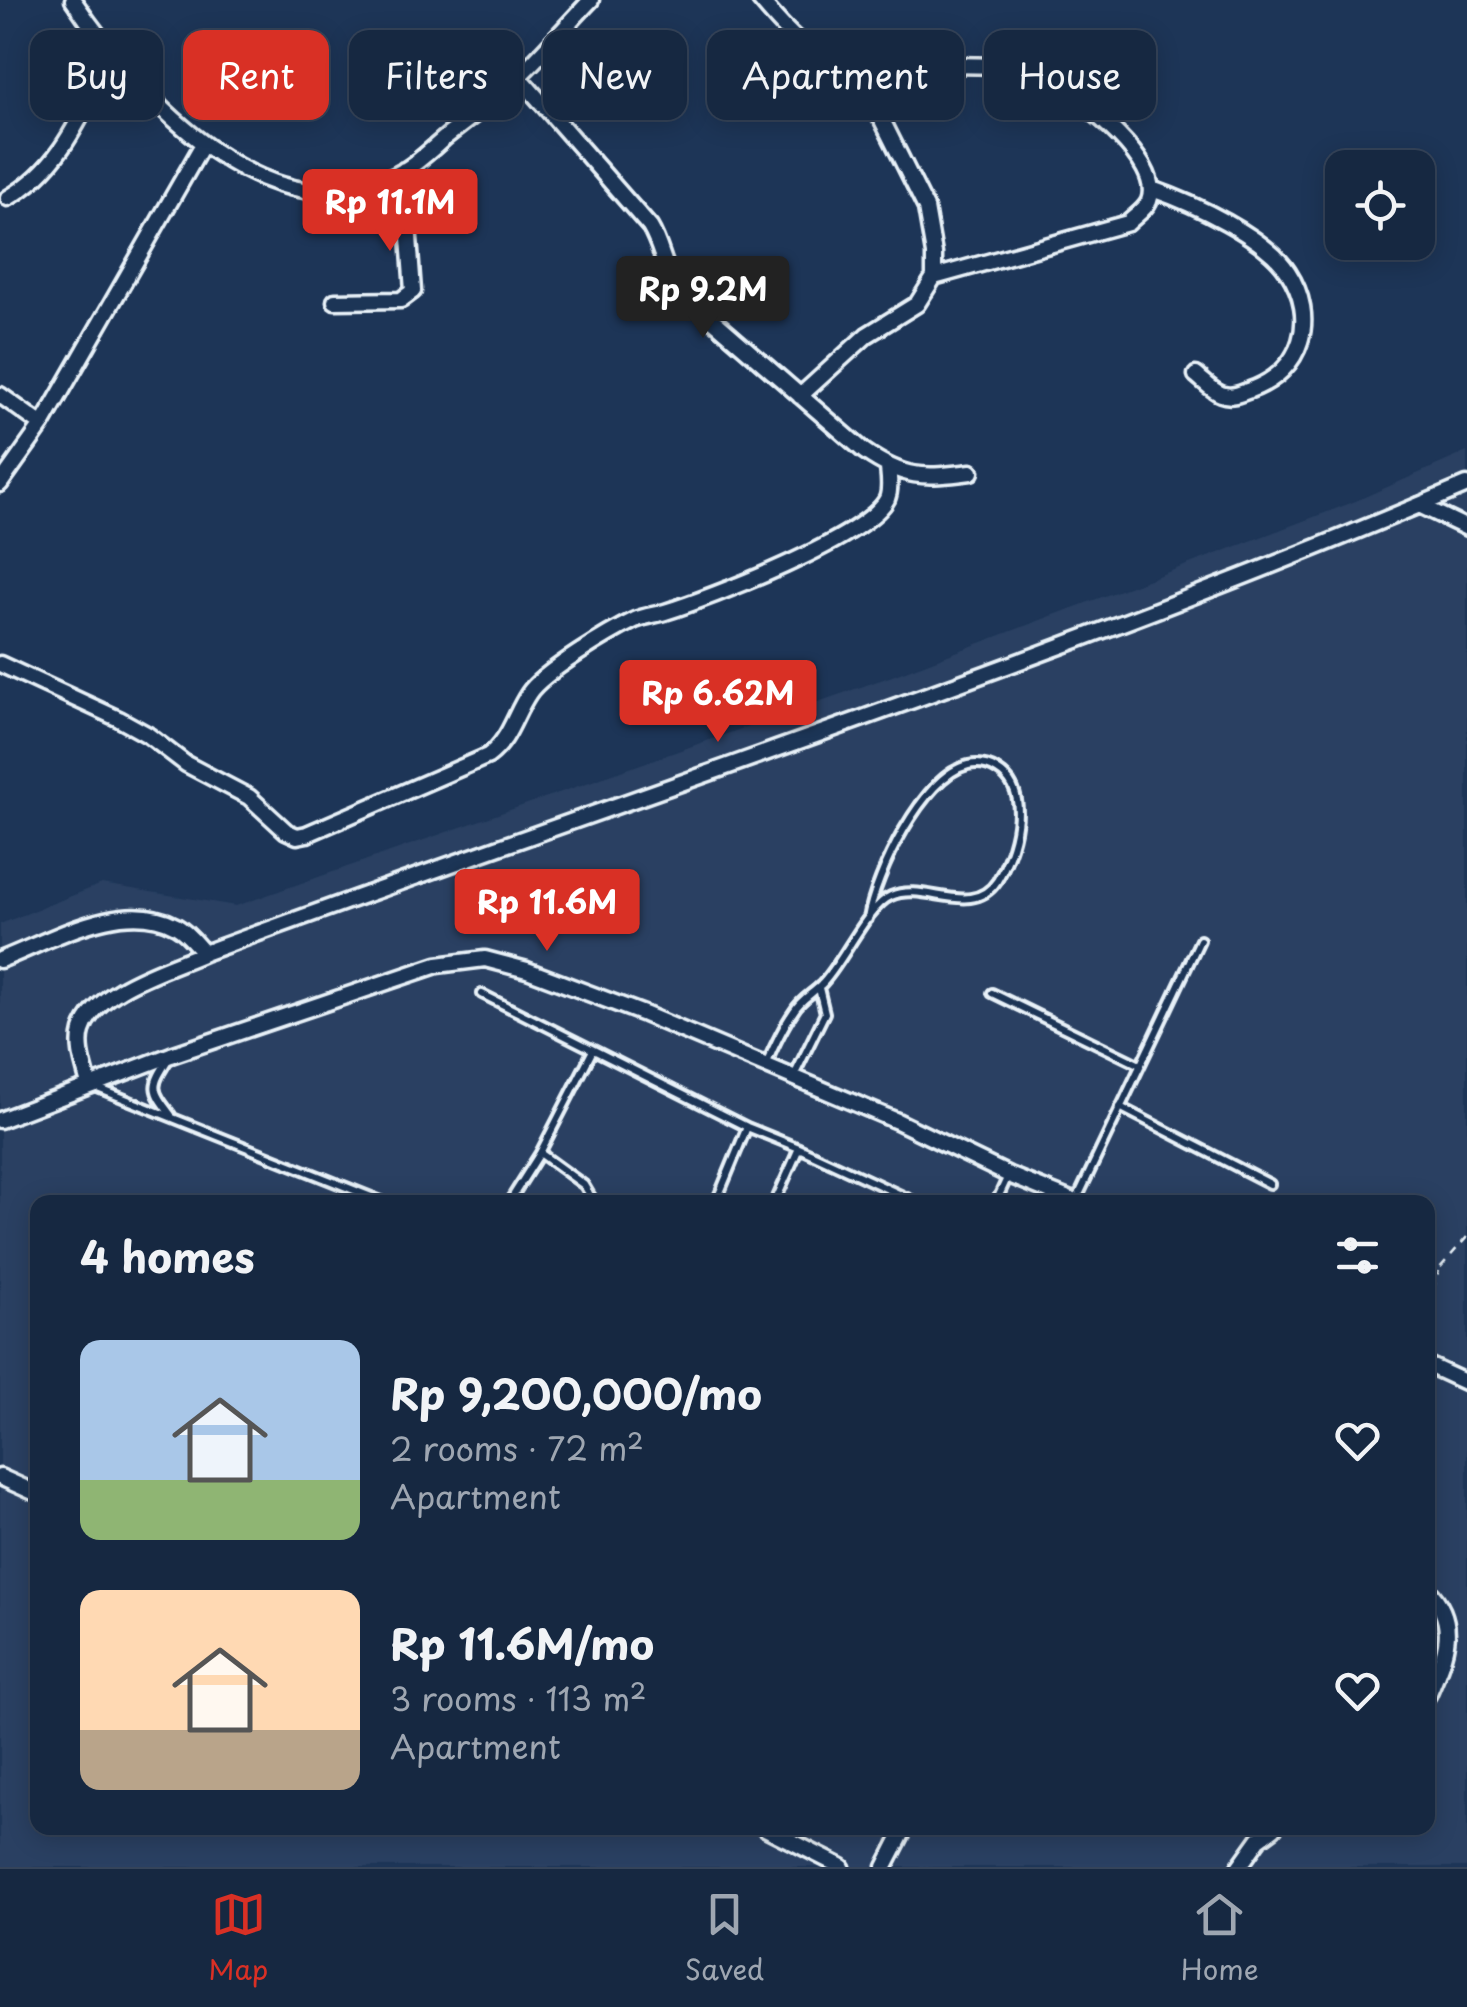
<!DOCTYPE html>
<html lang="en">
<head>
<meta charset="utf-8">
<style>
  body { margin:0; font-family:"Playpen Sans",sans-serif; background:#1f3048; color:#f1f3f6; height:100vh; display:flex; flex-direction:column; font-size:38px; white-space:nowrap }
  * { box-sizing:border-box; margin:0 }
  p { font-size:32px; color:#9ea6b1 }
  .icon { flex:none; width:55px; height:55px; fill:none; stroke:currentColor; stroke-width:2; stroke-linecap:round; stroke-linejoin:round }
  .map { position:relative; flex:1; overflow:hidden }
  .panel { position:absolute; left:30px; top:1195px; width:1405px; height:640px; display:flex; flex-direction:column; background:#162841; border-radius:20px; box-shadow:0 5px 25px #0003,0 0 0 2px #35445a }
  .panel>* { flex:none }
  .banner { position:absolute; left:30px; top:30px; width:1408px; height:90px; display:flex; gap:20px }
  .controls { position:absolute; left:1325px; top:150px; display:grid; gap:20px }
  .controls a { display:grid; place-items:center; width:110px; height:110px; border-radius:20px; background:#162841; box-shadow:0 5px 25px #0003,0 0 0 2px #35445a; font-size:50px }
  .price { position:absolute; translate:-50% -85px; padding:0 22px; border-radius:10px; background:#d93025; color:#fff; font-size:32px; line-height:65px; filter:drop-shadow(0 2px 5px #0008) }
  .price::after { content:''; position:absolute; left:50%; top:60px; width:30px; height:22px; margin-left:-15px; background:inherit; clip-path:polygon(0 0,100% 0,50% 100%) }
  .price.current { background:#222; color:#fff }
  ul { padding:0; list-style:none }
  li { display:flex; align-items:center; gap:30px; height:250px; padding:0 50px }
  li span { display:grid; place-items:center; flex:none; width:280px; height:200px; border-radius:20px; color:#555 }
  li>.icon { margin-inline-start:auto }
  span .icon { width:120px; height:120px; fill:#fffc; stroke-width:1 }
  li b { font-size:42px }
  h2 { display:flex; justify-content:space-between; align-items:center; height:120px; padding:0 50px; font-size:42px }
  .tag { padding:0 35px; border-radius:20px; background:#162841; box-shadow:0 5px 25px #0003,0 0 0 2px #35445a; font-size:35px; line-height:90px }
  .tag.current { background:#d93025; color:#fff }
  .dock { display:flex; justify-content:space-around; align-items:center; height:140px; border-top:2px solid #35445a; background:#162841; font-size:28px; color:#9ea6b1 }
  .dock a { display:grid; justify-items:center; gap:5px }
  .dock .current { color:#d93025 }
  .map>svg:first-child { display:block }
  .built { fill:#2a4162; fill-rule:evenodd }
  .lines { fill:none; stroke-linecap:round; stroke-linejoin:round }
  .lane-casing { stroke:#e8f1f8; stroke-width:14 }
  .street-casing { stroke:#e8f1f8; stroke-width:21 }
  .path { stroke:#e8f1f8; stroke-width:2.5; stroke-dasharray:8 8; stroke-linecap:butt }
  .lane { stroke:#1d3557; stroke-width:6 }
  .street { stroke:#1d3557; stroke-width:14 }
</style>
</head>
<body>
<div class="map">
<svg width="1467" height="1867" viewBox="0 0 1467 1867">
  <rect width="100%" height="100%" fill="#1d3557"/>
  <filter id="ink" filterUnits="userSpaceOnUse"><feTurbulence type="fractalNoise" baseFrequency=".01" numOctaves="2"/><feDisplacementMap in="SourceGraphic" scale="20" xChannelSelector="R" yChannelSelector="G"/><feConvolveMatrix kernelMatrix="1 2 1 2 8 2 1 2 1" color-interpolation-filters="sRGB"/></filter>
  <g filter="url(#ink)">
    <path class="built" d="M 1467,452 L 1467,1867 L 0,1867 L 0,924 L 102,884 L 236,906 L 895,675 L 1351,503 ZM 38,1202 L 1428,1202 L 1428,1828 L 38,1828 Z"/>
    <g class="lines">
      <g class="lane-casing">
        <path id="lane" d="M 992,993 L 1140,1065
          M 482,994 L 747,1127 L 799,1148
          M 169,1058 C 151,1087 150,1088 171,1115
          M 766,1065 C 774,1046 782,1028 794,1011 C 801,999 812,994 821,985 C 842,965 867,906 891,896 C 925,881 972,919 997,881 C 1014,853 1034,792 997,770 C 989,765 978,763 968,765 C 922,776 875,876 868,919
          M 793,1078 L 825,1013 L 819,988
          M 95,1087 L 384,1202
          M 1120,1107 L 1270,1184
          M 540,1153 L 584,1185 L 594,1202
          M 1076,1201 L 1200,940
          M 509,1202 L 540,1153 L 593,1050
          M 716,1202 L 747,1127
          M 775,1202 L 799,1148 L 916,1202
          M 996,1202 L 1008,1176"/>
      </g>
      <g class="street-casing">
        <path id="street" d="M 73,0 C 139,98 274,249 405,170 C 420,161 434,147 447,136 C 465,122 484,108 501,93 C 533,65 561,31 591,0
          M 760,0 C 784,28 803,52 839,63 L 1004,66 C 1021,72 1039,77 1055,86 C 1083,101 1164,163 1149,201 C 1145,210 1135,216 1128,223 L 934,277
          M 518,76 L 650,227 C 664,250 663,275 683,294 L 864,451 C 904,479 923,478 971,472
          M 1152,189 C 1192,203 1265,236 1288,272 C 1318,318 1303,371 1250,390 C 1240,394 1231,398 1221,394 C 1211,390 1204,381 1196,375
          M 8,198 C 64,166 83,110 112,55
          M 335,301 L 401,300 L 413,291 L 404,170
          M 0,395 L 42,425
          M 800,396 L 867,335 L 917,304 L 934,277 L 934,254 L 926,208 L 881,118 L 823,61
          M 0,484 L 42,425 L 203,144
          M 1419,505 L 1467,528
          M 0,664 L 119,719 L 148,735 L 186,764 L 249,797 L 286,831 L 297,836 L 307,834 L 488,756 C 510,740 514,715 529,693 C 543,672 610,632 635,620 C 645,616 655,615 665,612 C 710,598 867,538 887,499 C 891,489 889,478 888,468
          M 0,960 C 52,940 123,897 176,926 C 187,932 196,944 204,953
          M 89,1085 C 85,1068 77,1048 82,1031 C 95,989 168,969 204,953 C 626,798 1054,661 1467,485
          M 0,1120 L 171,1055 L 437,965 L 485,959 L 527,970 L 644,1014 L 897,1121 L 1009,1175 L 1076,1202
          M 1428,1365 L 1467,1383
          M 0,1477 L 38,1494
          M 1428,1590 C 1461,1624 1444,1657 1428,1695
          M 765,1828 L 842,1867
          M 885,1867 L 905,1828
          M 1239,1867 L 1259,1839 L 1274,1828"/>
      </g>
      <path class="path" d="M 1428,1277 L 1439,1269 L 1467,1237
        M 1428,1306 L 1439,1271"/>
      <use href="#lane" class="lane"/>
      <use href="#street" class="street"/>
    </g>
  </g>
</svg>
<div class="controls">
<a><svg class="icon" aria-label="locate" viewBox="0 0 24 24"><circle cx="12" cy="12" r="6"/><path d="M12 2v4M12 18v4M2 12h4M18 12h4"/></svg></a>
</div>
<b class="price" style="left:390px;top:254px">Rp 11.1M</b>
<b class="price current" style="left:703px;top:341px">Rp 9.2M</b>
<b class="price" style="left:718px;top:745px">Rp 6.62M</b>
<b class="price" style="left:547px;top:954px">Rp 11.6M</b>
<div class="banner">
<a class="tag">Buy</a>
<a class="tag current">Rent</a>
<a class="tag">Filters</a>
<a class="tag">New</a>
<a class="tag">Apartment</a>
<a class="tag">House</a>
</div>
<section class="panel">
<h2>4 homes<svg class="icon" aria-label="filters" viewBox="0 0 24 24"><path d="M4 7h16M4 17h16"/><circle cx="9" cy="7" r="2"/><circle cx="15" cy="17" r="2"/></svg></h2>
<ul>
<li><span style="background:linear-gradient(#a9c7e8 70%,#8fb573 0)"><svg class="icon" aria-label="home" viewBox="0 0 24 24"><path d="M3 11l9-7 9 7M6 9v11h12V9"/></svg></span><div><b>Rp 9,200,000/mo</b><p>2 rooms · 72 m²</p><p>Apartment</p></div><svg class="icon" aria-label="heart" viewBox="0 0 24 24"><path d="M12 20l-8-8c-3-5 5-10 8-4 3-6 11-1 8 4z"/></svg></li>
<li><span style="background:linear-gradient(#ffd9b3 70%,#b9a48a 0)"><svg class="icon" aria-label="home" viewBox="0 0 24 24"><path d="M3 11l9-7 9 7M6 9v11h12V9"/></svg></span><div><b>Rp 11.6M/mo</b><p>3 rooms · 113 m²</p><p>Apartment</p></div><svg class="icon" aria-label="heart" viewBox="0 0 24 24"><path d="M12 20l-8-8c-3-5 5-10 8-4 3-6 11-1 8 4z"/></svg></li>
</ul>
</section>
</div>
<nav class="dock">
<a class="current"><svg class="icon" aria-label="map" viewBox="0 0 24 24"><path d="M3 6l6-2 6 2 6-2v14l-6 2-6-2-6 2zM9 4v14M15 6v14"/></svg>Map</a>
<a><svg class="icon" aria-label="saved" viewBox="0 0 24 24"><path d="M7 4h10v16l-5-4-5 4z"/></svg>Saved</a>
<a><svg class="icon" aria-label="home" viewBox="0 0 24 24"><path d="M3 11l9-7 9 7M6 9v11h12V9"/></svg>Home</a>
</nav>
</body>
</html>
